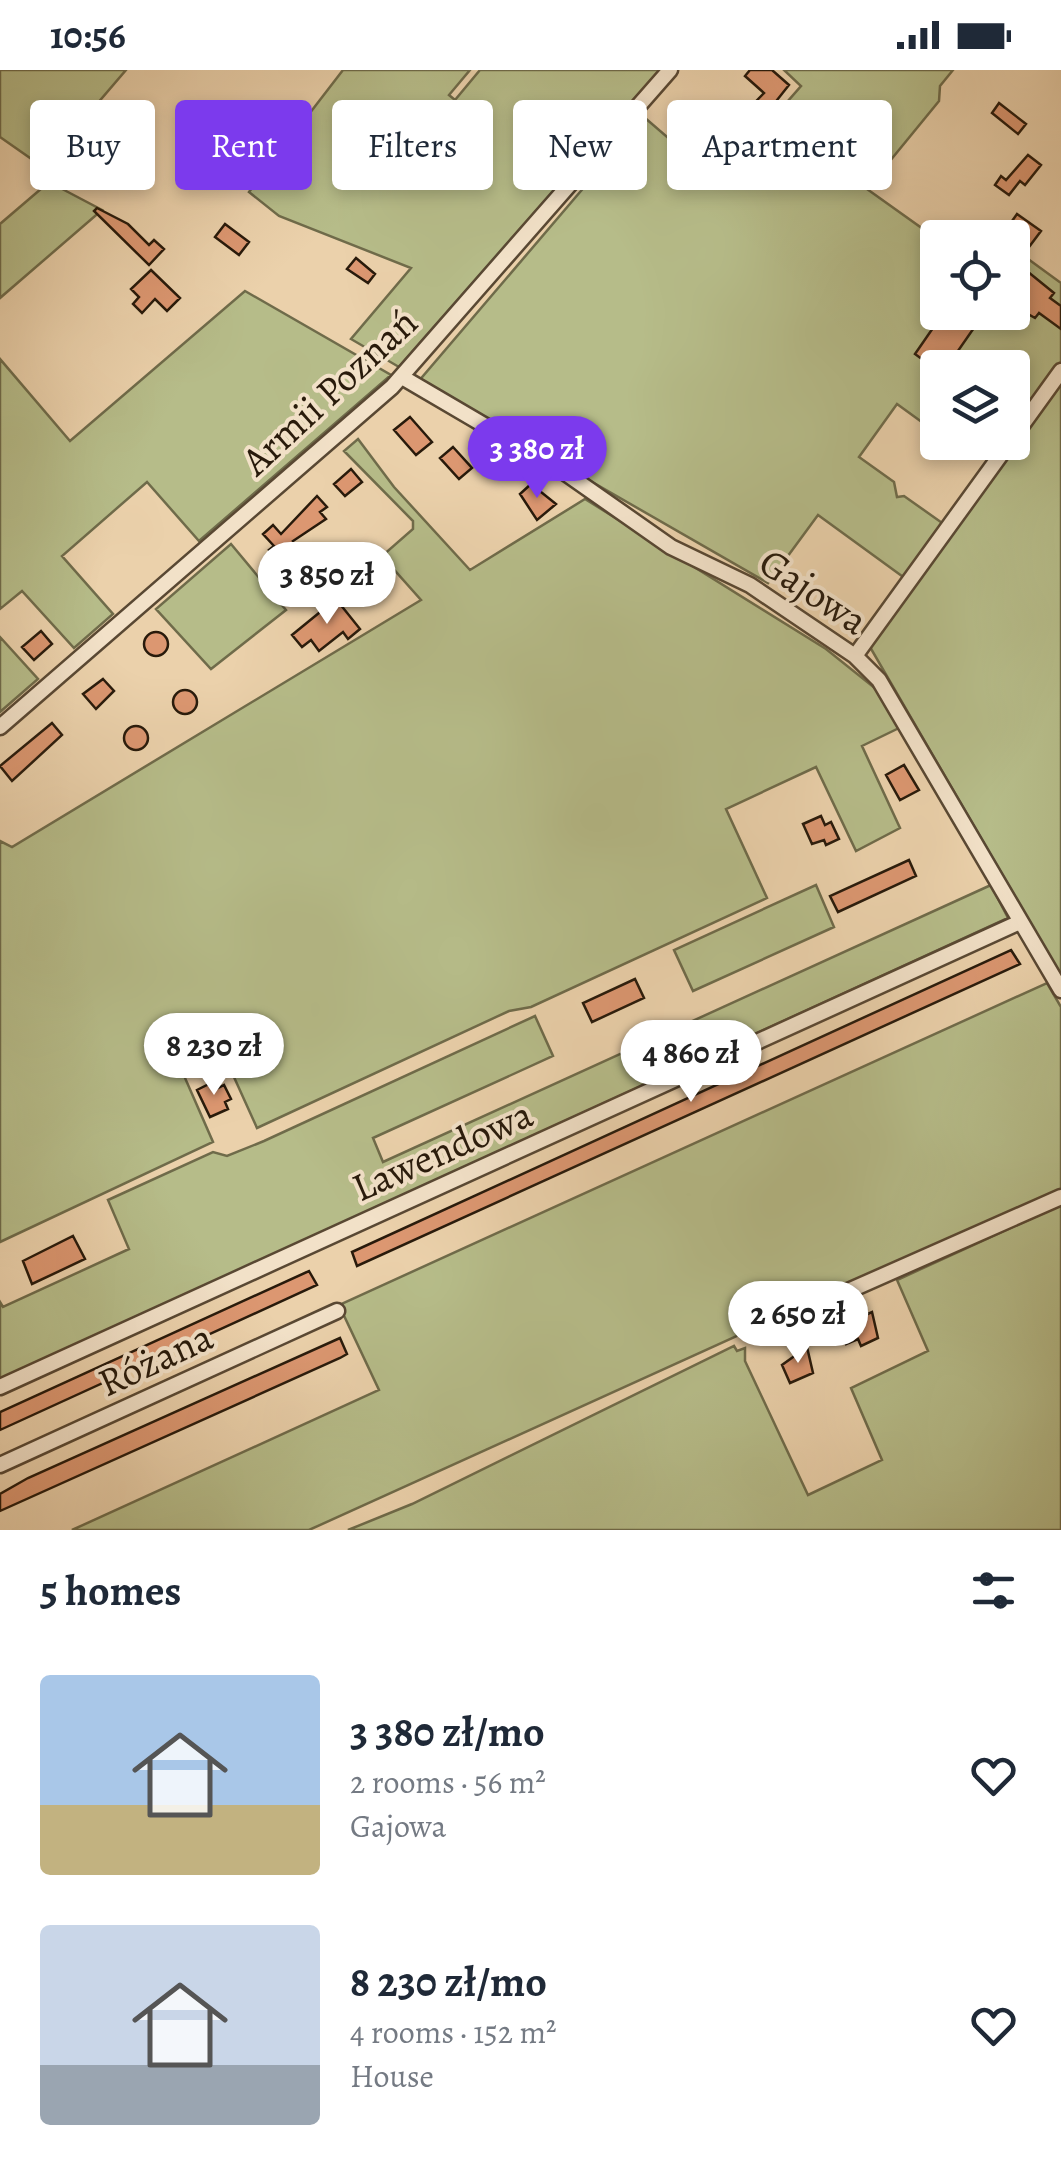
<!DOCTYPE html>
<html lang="en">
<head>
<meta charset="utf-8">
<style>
  body { margin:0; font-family:Alegreya,serif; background:#f6f6f7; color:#1f2937; height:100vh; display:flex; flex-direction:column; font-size:38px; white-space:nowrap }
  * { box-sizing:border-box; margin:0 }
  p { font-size:32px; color:#747a83 }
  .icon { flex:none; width:55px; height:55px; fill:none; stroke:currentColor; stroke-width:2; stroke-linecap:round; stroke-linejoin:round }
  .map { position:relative; height:1460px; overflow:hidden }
  .side { display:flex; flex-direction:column; background:#fff; flex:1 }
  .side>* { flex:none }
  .guide { position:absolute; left:30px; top:30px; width:1002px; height:90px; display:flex; gap:20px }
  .controls { position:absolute; left:920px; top:150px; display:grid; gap:20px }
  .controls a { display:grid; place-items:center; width:110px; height:110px; border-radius:10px; background:#fff; box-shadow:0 5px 15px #0003; font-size:50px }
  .price { position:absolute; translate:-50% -85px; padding:0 22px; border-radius:35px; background:#fff; color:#222; font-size:32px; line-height:65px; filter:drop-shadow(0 2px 5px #0008) }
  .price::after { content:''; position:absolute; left:50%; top:60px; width:30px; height:22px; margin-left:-15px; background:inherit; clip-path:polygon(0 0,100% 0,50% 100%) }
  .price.current { background:#7c3aed; color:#fff }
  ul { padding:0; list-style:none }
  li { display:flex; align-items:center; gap:30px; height:250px; padding:0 40px }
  li span { display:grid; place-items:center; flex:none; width:280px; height:200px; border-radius:10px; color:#555 }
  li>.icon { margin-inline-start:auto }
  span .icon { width:120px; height:120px; fill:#fffc; stroke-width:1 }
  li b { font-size:42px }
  h2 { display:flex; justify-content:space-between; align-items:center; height:120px; padding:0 40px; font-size:42px }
  .pill { padding:0 35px; border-radius:10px; background:#fff; box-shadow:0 5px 15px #0003; font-size:35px; line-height:90px }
  .pill.current { background:#7c3aed; color:#fff }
  .status { display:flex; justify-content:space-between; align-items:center; height:70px; padding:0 50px; background:#fff; direction:ltr }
  .status svg { height:28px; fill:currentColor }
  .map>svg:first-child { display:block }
  .green { fill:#b6bc89; stroke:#6f6b4a; stroke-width:2.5 }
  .building { fill:#dc9771; stroke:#281a0b; stroke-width:2.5 }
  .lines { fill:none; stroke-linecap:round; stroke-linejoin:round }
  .street-casing { stroke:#594833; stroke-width:19 }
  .street { stroke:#f2e1c8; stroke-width:14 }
  .labels { text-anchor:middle; stroke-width:8; stroke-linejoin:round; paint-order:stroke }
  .street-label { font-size:40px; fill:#281a0b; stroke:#f2e1c8 }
</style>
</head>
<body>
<div class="status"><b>10:56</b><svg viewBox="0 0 49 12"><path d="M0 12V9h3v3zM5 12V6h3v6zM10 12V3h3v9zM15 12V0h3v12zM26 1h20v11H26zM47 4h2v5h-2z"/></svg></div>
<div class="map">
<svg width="1061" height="1460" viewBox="0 0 1061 1460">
  <rect width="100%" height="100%" fill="#ebd1ab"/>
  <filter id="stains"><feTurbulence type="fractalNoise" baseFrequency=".002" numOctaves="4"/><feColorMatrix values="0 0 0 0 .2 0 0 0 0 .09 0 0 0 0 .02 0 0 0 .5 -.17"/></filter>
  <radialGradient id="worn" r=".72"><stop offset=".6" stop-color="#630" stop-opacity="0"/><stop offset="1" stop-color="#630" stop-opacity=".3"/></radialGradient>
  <path class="green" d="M 0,0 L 126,0 L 43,97 L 0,67 Z
    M 343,0 L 470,0 L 449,25 L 455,30 L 480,0 L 660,0 L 399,297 L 351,269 L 411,198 L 279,146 L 249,122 Z
    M 784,0 L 953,0 L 940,16 L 939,31 L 867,119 L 937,169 L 938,242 L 1012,242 L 1013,178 L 1061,213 L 1061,293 L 1013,361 L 1012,298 L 938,298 L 937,363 L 897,334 L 859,387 L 894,412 L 897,427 L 904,426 L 945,455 L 906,509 L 818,445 L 768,513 L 418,312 L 644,47 L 718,111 L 801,16 Z
    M 49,112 L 102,140 L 0,228 L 0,154 Z
    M 245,221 L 391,305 L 199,471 L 147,412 L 62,486 L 113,544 L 74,578 L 22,521 L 0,539 L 0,289 L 70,371 Z
    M 1061,312 L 1061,906 L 870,577 Z
    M 358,369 L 394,417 L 470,500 L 585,429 L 826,579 L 881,623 L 901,657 L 862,676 L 900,758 L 856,781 L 816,697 L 726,739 L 767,828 L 531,937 L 509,941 L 257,1058 L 219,974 L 178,992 L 213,1072 L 0,1172 L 0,771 L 12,777 L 421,530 L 382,486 L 413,459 L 413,451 L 344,381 Z
    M 231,474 L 286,540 L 211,599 L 156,539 Z
    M 0,567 L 38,609 L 0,642 Z
    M 816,815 L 834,857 L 693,921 L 674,880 Z
    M 991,815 L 1008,848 L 0,1310 L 0,1232 L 3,1237 L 129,1179 L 108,1130 L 213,1082 L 227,1086 L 264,1071 L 535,946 L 553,986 L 373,1068 L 383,1092 Z
    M 1047,913 L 1061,937 L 1061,1119 L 309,1460 L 72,1460 L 379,1320 L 339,1235 Z
    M 1061,1135 L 1061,1460 L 348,1460 L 412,1434 L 734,1276 L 737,1281 L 745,1278 L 745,1291 L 808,1425 L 882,1390 L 851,1318 L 928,1281 L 897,1210 Z"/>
  <path class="building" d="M 750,0 L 772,0 L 789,15 L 747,68 L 732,56 L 764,23 L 745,6 Z
    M 999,33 L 1026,54 L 1018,64 L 992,43 Z
    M 695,52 L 715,69 L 705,81 L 685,64 Z
    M 1028,85 L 1041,95 L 1025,115 L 1020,111 L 1009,125 L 995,115 L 1001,106 L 1006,110 Z
    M 97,138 L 128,154 L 149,175 L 154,170 L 164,179 L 149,195 L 94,141 Z
    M 1017,144 L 1041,161 L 1017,193 L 1054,223 L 1050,228 L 1061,236 L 1061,259 L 1039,243 L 1035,248 L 1012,235 L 1012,167 L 1005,161 Z
    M 225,154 L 249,172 L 239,185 L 215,167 Z
    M 356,188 L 375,204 L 368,213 L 347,199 Z
    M 151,200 L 180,228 L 167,241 L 155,229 L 142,243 L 133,234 L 139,227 L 131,219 Z
    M 944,242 L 985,242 L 951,291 L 944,298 L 934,298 L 915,284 Z
    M 410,347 L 432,372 L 416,385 L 394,360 Z
    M 453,377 L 472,398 L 459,409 L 440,388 Z
    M 351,399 L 362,412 L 345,426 L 334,414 Z
    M 531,414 L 556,434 L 537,450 L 520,424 Z
    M 317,426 L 327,437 L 320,442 L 326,449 L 293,471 L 304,487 L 296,495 L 290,489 L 282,495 L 269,480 L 274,476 L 263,464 L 273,455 L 281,464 Z
    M 336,529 L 360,559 L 348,569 L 343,562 L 319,581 L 311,570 L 302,577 L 292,565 Z
    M 41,561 L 52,574 L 34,590 L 22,577 Z
    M144 574a12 12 0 1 1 24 0a12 12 0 1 1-24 0Z
    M 103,609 L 114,621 L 96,639 L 83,624 Z
    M173 632a12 12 0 1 1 24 0a12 12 0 1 1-24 0Z
    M 52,653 L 62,665 L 12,711 L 0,696 Z
    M124 668a12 12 0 1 1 24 0a12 12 0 1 1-24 0Z
    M 904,695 L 919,720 L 900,730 L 886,705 Z
    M 821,746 L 825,755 L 831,752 L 839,769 L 826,775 L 824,770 L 812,774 L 803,754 Z
    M 909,790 L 916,806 L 838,842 L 830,826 Z
    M 1011,880 L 1020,894 L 357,1196 L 352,1182 Z
    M 635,909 L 644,928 L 592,952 L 583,933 Z
    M 215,1011 L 218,1018 L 224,1015 L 231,1029 L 225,1032 L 228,1039 L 210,1047 L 197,1020 Z
    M 73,1166 L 85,1189 L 32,1214 L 23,1191 Z
    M 309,1201 L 317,1215 L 0,1360 L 0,1342 Z
    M 872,1242 L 878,1268 L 861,1276 L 858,1269 L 846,1274 L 839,1257 Z
    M 340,1268 L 347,1284 L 340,1288 L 0,1441 L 0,1424 L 28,1408 Z
    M 807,1277 L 813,1303 L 790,1313 L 782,1295 Z"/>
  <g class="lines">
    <g class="street-casing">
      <path id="street" d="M 402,307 L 564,402 L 671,477 L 750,515 L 855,586 L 879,610 L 1061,920
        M 1012,369 L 1061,301
        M 855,586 L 1010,372
        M 0,657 L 392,317 L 670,0
        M 787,1248 L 1061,1127
        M 0,1317 L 1020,852
        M 0,1395 L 337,1241"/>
    </g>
    <use href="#street" class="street"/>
  </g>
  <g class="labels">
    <g class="street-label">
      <text transform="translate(329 321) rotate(-43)" y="14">Armii Poznań</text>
      <text transform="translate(814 521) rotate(34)" y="14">Gajowa</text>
      <text transform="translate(442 1080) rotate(-24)" y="14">Lawendowa</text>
      <text transform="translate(155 1289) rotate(-25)" y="14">Różana</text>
    </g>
  </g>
  <rect width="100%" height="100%" filter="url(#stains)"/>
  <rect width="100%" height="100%" fill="url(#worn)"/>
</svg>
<div class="controls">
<a><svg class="icon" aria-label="locate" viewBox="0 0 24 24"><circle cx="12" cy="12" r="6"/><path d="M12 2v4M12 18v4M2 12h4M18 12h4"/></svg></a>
<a><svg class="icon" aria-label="layers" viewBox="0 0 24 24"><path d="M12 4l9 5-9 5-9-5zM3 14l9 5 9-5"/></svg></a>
</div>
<b class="price current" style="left:537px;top:431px">3 380 zł</b>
<b class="price" style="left:327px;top:557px">3 850 zł</b>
<b class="price" style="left:214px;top:1028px">8 230 zł</b>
<b class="price" style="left:691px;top:1035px">4 860 zł</b>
<b class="price" style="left:798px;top:1296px">2 650 zł</b>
<div class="guide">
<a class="pill">Buy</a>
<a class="pill current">Rent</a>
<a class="pill">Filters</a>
<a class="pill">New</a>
<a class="pill">Apartment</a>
</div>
</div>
<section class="side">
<h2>5 homes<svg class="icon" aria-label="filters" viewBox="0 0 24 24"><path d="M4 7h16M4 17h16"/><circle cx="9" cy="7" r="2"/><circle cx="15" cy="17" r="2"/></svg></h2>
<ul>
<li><span style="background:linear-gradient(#a9c7e8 65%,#c2b280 0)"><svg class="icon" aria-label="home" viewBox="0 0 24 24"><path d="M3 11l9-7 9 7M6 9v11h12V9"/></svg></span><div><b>3 380 zł/mo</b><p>2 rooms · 56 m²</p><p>Gajowa</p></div><svg class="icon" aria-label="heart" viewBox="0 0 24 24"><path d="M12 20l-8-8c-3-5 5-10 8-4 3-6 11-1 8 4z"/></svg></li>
<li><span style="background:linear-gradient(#c9d6e8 70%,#9aa5b1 0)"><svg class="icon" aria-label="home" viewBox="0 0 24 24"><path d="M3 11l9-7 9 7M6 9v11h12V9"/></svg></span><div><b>8 230 zł/mo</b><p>4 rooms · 152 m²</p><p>House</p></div><svg class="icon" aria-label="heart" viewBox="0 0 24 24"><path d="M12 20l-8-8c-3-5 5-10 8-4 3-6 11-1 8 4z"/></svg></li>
</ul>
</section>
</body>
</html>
